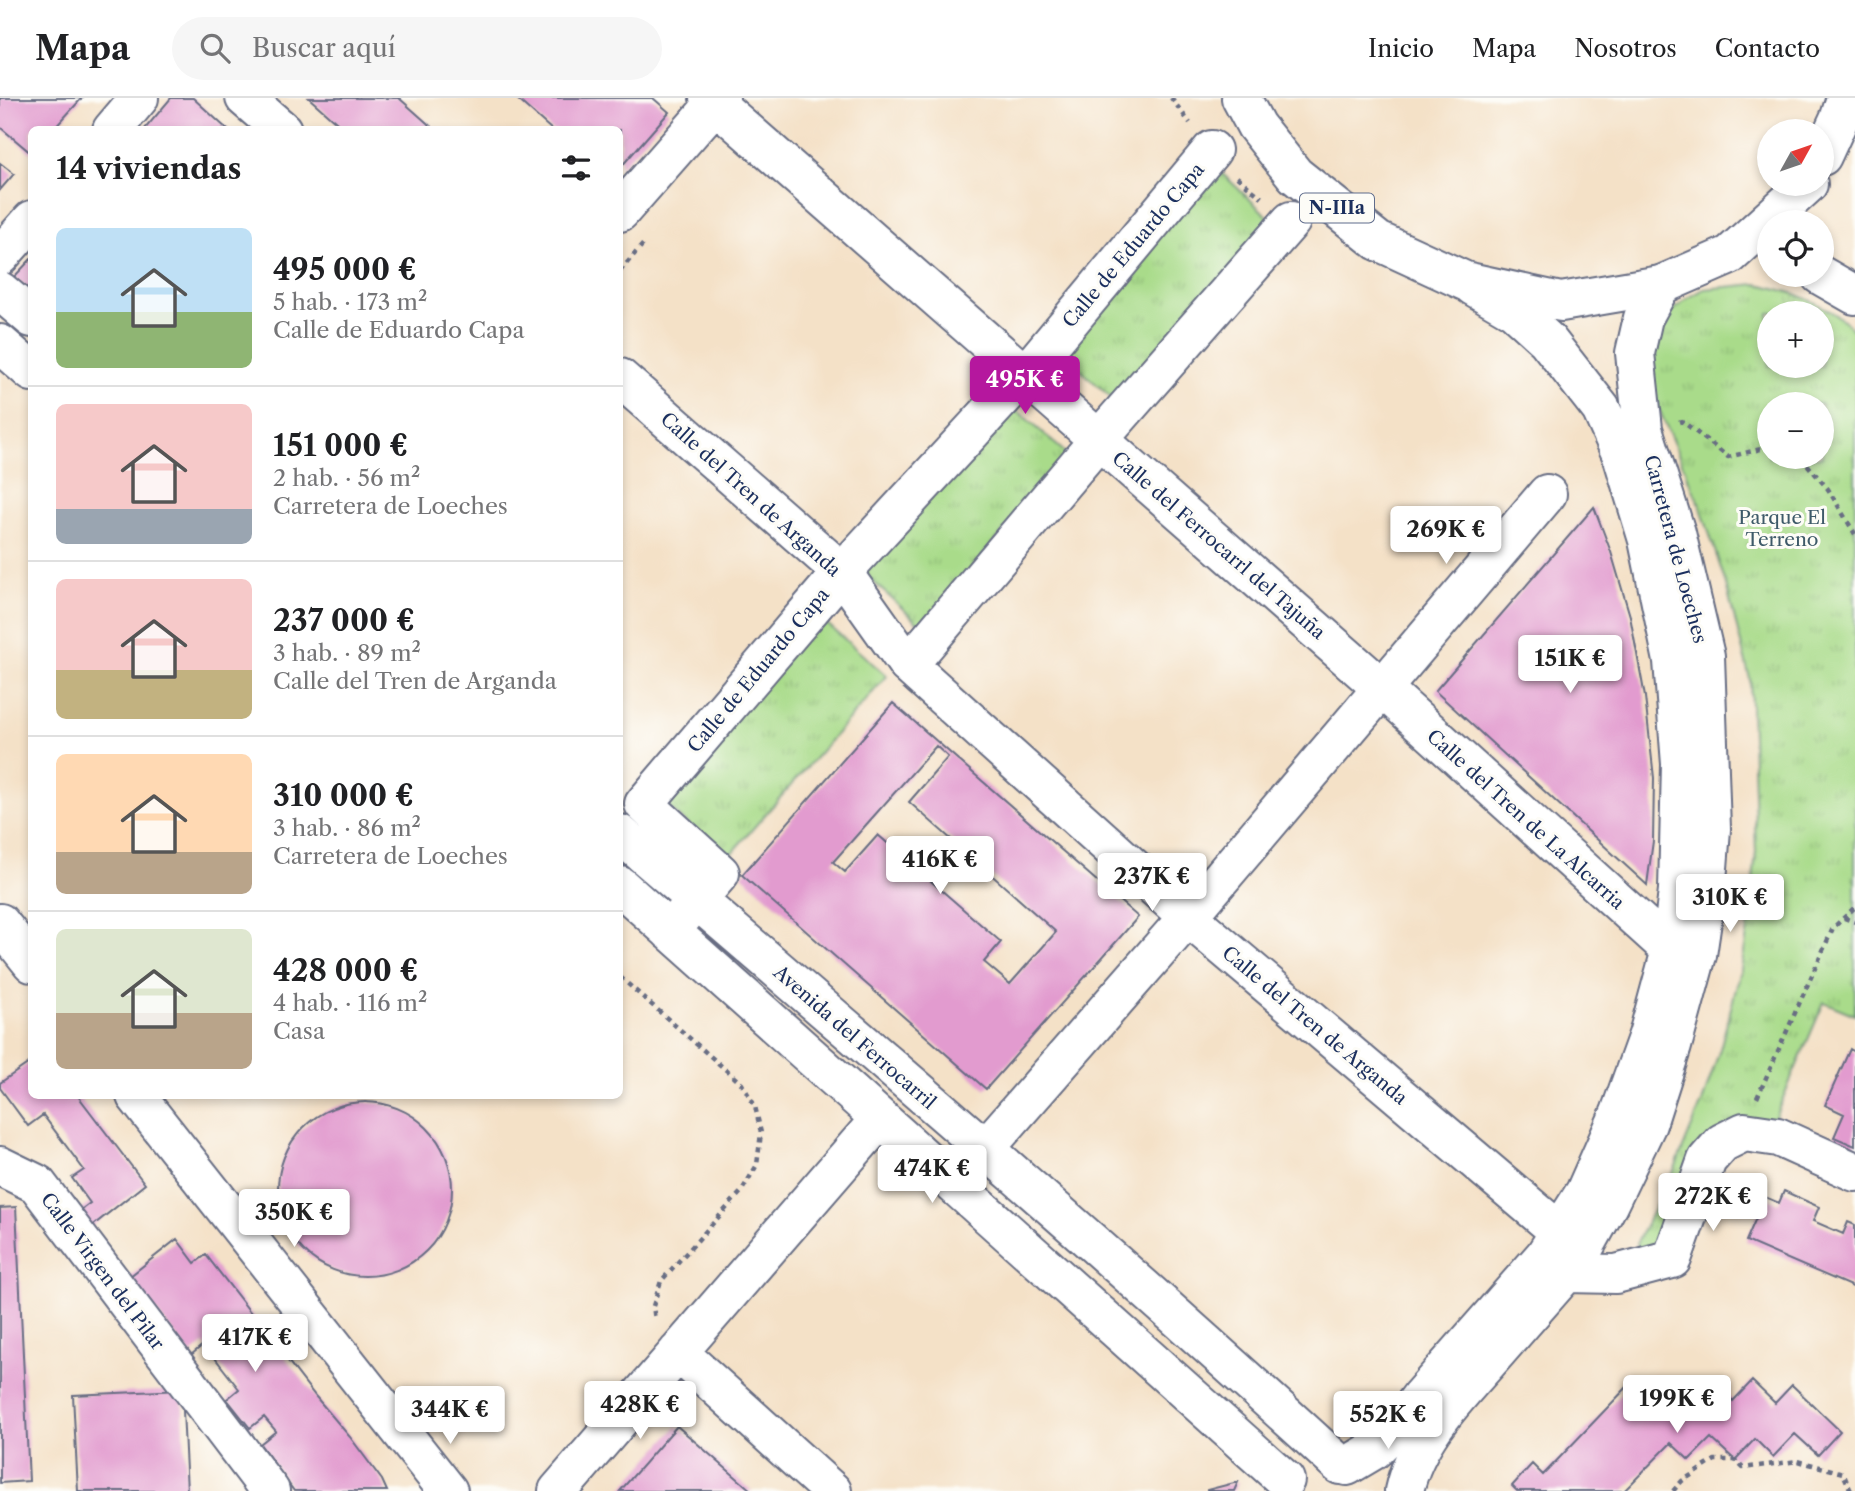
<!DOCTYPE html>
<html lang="es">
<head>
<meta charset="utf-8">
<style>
  body { margin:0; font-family:"Libre Caslon Text",serif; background:#f6f6f6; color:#202124; height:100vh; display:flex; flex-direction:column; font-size:26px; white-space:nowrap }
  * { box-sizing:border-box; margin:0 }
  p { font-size:23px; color:#757577 }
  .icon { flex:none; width:38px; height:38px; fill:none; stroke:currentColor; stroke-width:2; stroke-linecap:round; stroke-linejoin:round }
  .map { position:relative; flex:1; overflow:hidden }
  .sheet { position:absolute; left:28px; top:28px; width:595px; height:973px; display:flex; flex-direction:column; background:#fff; border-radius:10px; box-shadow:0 4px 10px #0003 }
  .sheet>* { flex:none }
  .needle { width:46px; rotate:50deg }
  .fabs { position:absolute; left:1757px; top:21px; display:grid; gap:14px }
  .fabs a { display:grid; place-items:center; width:77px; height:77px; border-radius:50%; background:#fff; box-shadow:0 4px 10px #0003; font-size:35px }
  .price { position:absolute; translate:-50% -60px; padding:0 16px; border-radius:7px; background:#fff; color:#222; font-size:23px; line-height:46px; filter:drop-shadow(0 2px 4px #0008) }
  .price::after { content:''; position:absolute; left:50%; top:42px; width:21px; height:16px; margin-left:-10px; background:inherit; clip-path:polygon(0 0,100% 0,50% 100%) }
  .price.selected { background:#b5179e; color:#fff }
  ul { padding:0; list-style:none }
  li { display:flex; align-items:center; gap:21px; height:175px; padding:0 28px }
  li+li { border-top:2px solid #e0e0e0 }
  li span { display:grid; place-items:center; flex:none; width:196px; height:140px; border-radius:10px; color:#555 }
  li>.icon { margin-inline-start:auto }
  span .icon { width:84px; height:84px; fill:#fffc; stroke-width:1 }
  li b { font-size:30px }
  h2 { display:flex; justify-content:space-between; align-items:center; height:84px; padding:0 28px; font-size:30px }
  header { display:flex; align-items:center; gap:42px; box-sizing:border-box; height:98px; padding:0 35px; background:#fff; border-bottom:2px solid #e0e0e0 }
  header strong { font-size:33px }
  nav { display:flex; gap:38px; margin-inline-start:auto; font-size:24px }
  .search { width:490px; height:63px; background:#f6f6f6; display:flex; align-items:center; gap:18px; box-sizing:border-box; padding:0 24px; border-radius:38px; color:#757577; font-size:26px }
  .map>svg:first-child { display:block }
  .grass { fill:url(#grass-tufts); stroke:#628574; stroke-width:2; fill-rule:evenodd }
  .building { fill:#e29bcf; fill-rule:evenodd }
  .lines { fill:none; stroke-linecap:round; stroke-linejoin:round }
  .minor-casing { stroke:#676d83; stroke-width:42 }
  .highway-casing { stroke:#676d83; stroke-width:42 }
  .path { stroke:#676d83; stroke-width:4.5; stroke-dasharray:5 5; stroke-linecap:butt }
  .minor { stroke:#fff; stroke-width:38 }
  .highway { stroke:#fff; stroke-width:38 }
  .labels { text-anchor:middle; stroke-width:6; stroke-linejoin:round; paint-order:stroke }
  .shield { fill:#fdfcf7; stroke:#5f6c8c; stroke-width:2 }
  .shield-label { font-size:18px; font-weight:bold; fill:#1b2f5e }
  .street-label { font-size:19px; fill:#1b2f5e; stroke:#fdfcf7 }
  .park-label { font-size:19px; fill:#3e5a69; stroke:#fdfcf7 }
</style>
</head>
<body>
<header>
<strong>Mapa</strong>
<div class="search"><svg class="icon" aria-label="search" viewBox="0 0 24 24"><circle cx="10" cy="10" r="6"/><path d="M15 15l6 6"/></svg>Buscar aquí</div>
<nav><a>Inicio</a><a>Mapa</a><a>Nosotros</a><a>Contacto</a></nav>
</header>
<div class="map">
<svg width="1855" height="1393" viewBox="0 0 1855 1393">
  <defs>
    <pattern id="grass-tufts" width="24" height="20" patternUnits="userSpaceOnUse" patternTransform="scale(1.75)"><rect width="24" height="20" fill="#a9db8a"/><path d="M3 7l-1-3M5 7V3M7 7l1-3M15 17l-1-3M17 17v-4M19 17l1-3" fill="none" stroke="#91bc7a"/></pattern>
  </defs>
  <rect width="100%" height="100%" fill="#fdfcf7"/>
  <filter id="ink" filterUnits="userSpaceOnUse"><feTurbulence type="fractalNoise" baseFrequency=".0143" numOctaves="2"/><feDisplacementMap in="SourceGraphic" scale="14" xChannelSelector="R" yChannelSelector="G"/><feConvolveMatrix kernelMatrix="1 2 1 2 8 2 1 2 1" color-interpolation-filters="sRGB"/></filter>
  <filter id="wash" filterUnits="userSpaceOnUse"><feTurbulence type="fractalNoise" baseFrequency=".00686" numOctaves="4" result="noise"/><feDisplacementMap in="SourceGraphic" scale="28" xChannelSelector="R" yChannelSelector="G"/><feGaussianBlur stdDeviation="1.57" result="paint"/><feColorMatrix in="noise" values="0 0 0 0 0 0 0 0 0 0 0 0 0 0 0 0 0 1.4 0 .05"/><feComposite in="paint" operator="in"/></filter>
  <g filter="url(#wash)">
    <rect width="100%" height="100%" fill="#f4e1c7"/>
    <path class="grass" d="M 1212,66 L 1275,125 L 1117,305 L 1054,248 Z
      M 1757,186 C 1795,193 1826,206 1855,232 L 1855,917 L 1824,904 L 1772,1026 L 1754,1023 L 1663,1143 L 1638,1152 L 1636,1146 L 1640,1138 L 1673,1075 L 1703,1002 L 1720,951 L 1741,872 L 1749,825 L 1756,754 L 1750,581 L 1725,483 L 1700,407 L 1655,302 L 1651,257 L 1658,235 L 1669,217 L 1685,202 L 1704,191 ZM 1769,215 L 1822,215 L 1822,268 L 1769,268 ZM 1769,306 L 1822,306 L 1822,359 L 1769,359 Z
      M 1011,307 L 1068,357 L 923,529 L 860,472 Z
      M 818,518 L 887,578 L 727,760 L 658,700 Z"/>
    <g id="blocks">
      <path class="building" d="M 0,0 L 82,0 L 53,32 L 32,32 L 32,56 L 0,29 Z
        M 171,0 L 193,0 L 228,32 L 144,32 Z
        M 309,0 L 399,0 L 435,32 L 345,32 Z
        M 516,0 L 653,0 L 669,14 L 620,70 L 620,32 L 552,32 Z
        M 0,65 L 14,76 L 0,92 Z
        M 32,160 L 32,194 L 14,179 Z
        M 1594,409 L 1611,454 L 1630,518 L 1645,599 L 1654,680 L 1653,743 L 1647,787 L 1435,593 Z
        M 893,605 L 1138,819 L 986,991 L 742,777 ZM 936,648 L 948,659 L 909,704 L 1056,834 L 1010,886 L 984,864 L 1001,844 L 878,737 L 845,774 L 833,764 Z
        M 1850,951 L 1855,954 L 1855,1048 L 1834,1039 L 1844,1016 L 1825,1007 Z
        M 32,963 L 32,998 L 78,998 L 145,1086 L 91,1129 L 78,1114 L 90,1105 L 72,1080 L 84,1072 L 43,1017 L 28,1028 L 0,990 L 0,985 Z
        M278 1091a87 87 0 1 1 174 0a87 87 0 1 1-174 0Z
        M 1784,1093 L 1819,1109 L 1813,1123 L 1843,1136 L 1848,1124 L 1855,1127 L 1855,1190 L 1746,1143 L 1765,1099 L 1779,1105 Z
        M 16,1109 L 29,1383 L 0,1385 L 0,1110 Z
        M 177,1141 L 195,1165 L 206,1157 L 316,1299 L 350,1339 L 382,1382 L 387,1393 L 294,1393 L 260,1346 L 276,1333 L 264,1319 L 250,1330 L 227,1301 L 239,1291 L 204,1246 L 191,1257 L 129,1179 Z
        M 1752,1283 L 1775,1305 L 1792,1287 L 1840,1333 L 1818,1357 L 1795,1336 L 1773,1359 L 1755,1341 L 1735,1362 L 1711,1340 L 1689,1362 L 1671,1345 L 1624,1393 L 1517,1393 L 1512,1388 L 1532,1366 L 1543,1377 L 1631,1285 L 1654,1307 L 1673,1288 L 1693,1307 L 1714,1285 L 1733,1303 Z
        M 182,1292 L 187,1393 L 78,1393 L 73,1297 Z
        M 677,1328 L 752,1393 L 620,1393 Z
        M 1238,1384 L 1234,1393 L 1207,1393 L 1207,1392 Z"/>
    </g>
  </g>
  <g filter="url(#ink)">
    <use href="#blocks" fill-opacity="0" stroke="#676d83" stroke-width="2"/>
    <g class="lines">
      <g class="minor-casing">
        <path id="minor" d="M 245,0 L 282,32
          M 709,0 L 1382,590 L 1671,852
          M 112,32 L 139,0
          M 620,114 L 720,0
          M 0,158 L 32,122
          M 0,193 L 32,220
          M 0,246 L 32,274
          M 620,280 L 842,474 L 908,567 L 1188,819 L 1561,1135
          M 908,567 L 1108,331 L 1291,123
          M 620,736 C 862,944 1105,1151 1340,1367
          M 620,788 L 1285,1382
          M 0,825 L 32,865
          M 670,833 L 720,775 L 644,706 L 842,474 L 1034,266 L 1212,52
          M 136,998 L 448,1393
          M 0,1068 L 37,1086 L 270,1393
          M 954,1086 L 1188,819 L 1547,396
          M 1566,1175 L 1616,1176 L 1672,1161 L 1707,1062 L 1722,1045 L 1744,1034 L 1778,1039 L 1855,1074
          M 678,1254 L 832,1393
          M 1347,1368 L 1374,1352 L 1400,1326 L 1421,1298 L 1545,1157 L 1585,1094 L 1620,1015 L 1648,937 L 1671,852 L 1678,792 L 1681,666 L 1673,563 L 1648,442 L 1623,360 L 1601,311 L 1547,242 L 1514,212 L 1473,188
          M 558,1393 L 880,1021
          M 1404,1393 C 1415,1342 1454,1302 1488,1264 C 1514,1234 1540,1205 1566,1175 L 1583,1152 L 1608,1107 L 1647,1026 L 1672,948 L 1697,857 L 1706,796 L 1711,731 L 1705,558 L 1676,435 L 1643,331 L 1635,255 L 1643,220 L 1661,187"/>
      </g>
      <g class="highway-casing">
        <path id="highway" d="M 1241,0 L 1256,28 L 1295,77 L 1378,143 L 1465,183 L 1561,204 L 1661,187 L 1730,157 L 1808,86
          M 1822,58 L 1840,19 L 1846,0
          M 1820,177 L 1855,197"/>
      </g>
      <path class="path" d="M 1171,0 L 1190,25
        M 1237,79 L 1262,100
        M 620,173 L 645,144
        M 1679,324 L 1682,323 L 1728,359 L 1769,349
        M 1801,359 L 1828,391 L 1855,436
        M 1844,820 L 1855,824
        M 620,879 L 742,986 L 755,1008 L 761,1035 L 757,1067 L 741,1094 L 661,1183 L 653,1208 L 655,1222
        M 1757,1000 L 1833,830 L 1855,809
        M 1673,1393 L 1682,1383 L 1715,1362 L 1735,1362 L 1743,1370 L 1798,1363 L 1843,1375 L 1851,1393"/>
      <use href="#minor" class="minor"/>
      <use href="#highway" class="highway"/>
    </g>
  </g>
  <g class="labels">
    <rect class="shield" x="1300" y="95.5" width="74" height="29" rx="5"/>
    <g class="shield-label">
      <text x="1337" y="116">N-IIIa</text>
    </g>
    <g class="street-label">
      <text transform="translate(1133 147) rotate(-50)" y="7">Calle de Eduardo Capa</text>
      <text transform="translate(751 396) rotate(42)" y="7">Calle del Tren de Arganda</text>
      <text transform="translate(1219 447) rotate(41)" y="7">Calle del Ferrocarrl del Tajuña</text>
      <text transform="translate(1676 451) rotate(75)" y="7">Carretera de Loeches</text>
      <text transform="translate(758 572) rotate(-50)" y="7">Calle de Eduardo Capa</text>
      <text transform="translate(1526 721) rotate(42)" y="7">Calle del Tren de La Alcarria</text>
      <text transform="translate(1315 927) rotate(40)" y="7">Calle del Tren de Arganda</text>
      <text transform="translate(855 939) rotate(41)" y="7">Avenida del Ferrocarril</text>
      <text transform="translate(103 1173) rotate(53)" y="7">Calle Virgen del Pilar</text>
    </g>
    <g class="park-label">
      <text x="1782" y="426">Parque El<tspan x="1782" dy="22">Terreno</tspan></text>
    </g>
  </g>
</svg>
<div class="fabs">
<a><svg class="needle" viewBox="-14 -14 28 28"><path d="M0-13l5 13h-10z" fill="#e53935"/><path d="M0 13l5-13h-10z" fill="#757577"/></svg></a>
<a><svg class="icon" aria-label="locate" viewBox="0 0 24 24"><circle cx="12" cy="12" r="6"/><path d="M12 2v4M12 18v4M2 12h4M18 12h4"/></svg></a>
<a>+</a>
<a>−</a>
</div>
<b class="price selected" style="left:1025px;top:318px">495K €</b>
<b class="price" style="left:1446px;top:468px">269K €</b>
<b class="price" style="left:1570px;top:597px">151K €</b>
<b class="price" style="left:940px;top:798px">416K €</b>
<b class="price" style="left:1152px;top:815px">237K €</b>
<b class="price" style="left:1730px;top:836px">310K €</b>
<b class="price" style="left:932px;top:1107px">474K €</b>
<b class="price" style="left:1713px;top:1135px">272K €</b>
<b class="price" style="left:294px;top:1151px">350K €</b>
<b class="price" style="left:255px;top:1276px">417K €</b>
<b class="price" style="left:1677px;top:1337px">199K €</b>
<b class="price" style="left:640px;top:1343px">428K €</b>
<b class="price" style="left:450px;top:1348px">344K €</b>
<b class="price" style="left:1388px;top:1353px">552K €</b>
<section class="sheet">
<h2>14 viviendas<svg class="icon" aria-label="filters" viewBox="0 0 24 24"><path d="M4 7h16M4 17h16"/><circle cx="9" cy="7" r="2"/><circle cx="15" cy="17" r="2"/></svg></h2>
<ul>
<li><span style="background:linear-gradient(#bfe0f5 60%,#8fb573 0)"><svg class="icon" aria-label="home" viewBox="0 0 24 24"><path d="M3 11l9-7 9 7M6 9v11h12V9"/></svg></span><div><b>495 000 €</b><p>5 hab. · 173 m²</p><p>Calle de Eduardo Capa</p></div></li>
<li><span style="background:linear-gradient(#f6c9c9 75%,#9aa5b1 0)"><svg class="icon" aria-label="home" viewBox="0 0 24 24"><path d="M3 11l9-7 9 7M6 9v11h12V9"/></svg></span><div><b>151 000 €</b><p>2 hab. · 56 m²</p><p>Carretera de Loeches</p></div></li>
<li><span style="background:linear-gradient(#f6c9c9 65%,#c2b280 0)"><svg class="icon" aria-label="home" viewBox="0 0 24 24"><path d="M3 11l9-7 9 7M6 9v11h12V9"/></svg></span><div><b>237 000 €</b><p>3 hab. · 89 m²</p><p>Calle del Tren de Arganda</p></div></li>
<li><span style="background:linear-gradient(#ffd9b3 70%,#b9a48a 0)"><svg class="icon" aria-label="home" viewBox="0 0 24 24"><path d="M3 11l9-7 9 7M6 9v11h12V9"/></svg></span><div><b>310 000 €</b><p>3 hab. · 86 m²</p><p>Carretera de Loeches</p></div></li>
<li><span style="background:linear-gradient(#dfe7d0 60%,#b9a48a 0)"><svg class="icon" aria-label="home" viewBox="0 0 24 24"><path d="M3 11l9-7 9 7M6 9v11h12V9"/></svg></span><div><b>428 000 €</b><p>4 hab. · 116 m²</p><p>Casa</p></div></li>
</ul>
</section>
</div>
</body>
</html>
